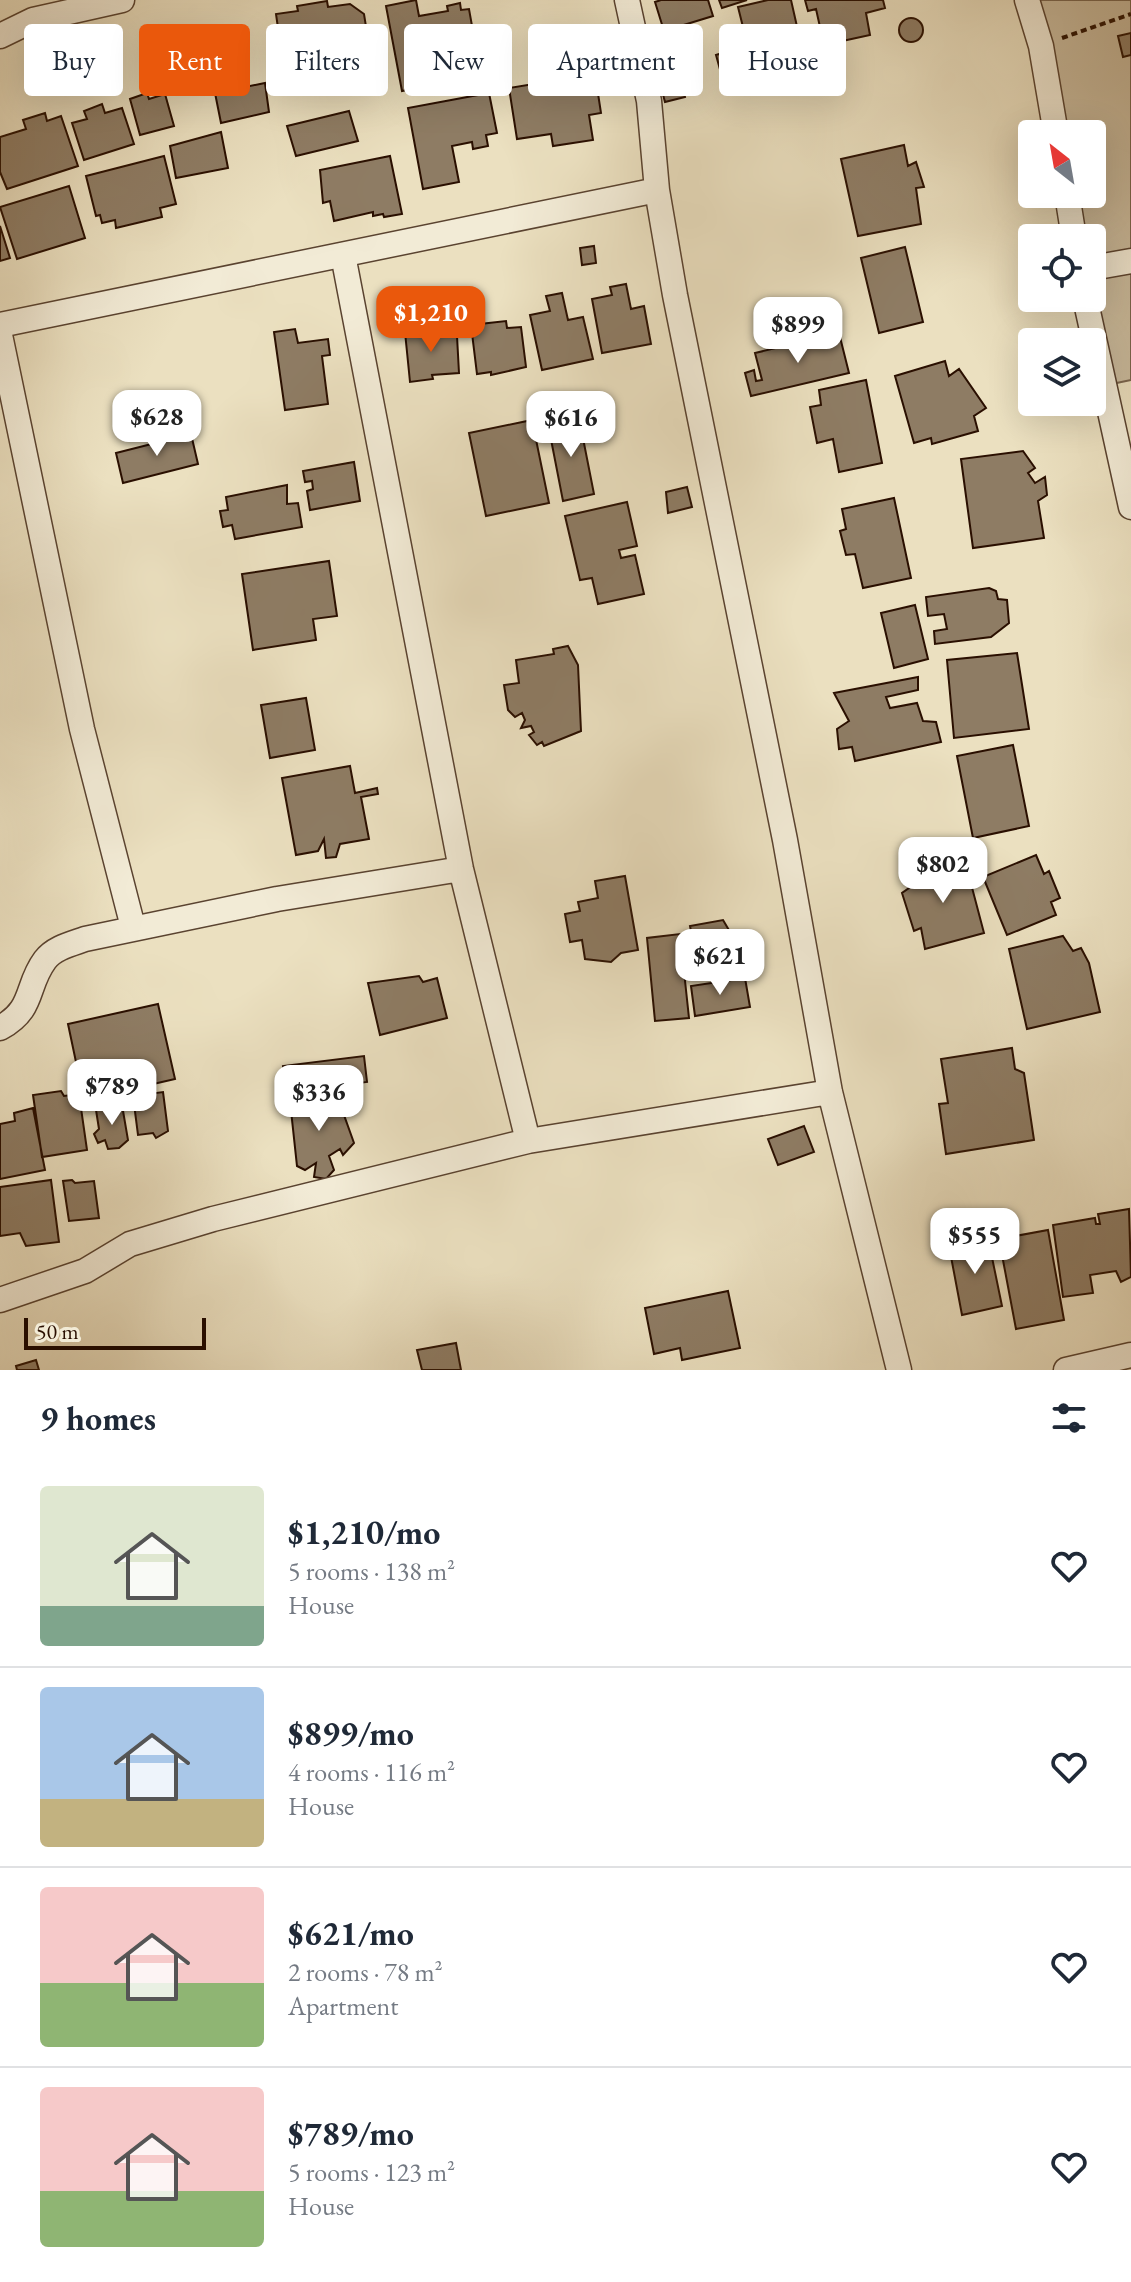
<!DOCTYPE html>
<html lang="en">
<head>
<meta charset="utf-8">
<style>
  body { margin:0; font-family:"EB Garamond",serif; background:#f2f2f3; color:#1f2937; height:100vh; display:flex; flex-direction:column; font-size:30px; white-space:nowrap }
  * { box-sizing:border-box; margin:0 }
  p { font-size:26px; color:#747a83 }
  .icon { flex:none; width:44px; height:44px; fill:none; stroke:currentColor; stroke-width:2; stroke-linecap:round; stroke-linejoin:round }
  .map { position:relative; height:1370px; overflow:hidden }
  .side { display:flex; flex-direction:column; background:#fff; flex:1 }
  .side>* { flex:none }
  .banner { position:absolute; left:24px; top:24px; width:1084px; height:72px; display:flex; gap:16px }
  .needle { width:52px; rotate:329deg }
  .fabs { position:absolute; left:1018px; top:120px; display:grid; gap:16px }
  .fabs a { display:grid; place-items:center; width:88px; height:88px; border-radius:8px; background:#fff; box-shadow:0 8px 32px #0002; font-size:40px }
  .scale { position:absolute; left:24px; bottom:20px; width:182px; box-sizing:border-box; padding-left:8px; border:4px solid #2a0f00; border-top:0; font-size:22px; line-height:28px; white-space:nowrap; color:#2a0f00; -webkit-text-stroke:6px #f2ebd6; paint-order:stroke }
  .price { position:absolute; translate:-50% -68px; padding:0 18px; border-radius:16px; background:#fff; color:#222; font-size:26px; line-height:52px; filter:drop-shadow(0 2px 4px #0008) }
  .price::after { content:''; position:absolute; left:50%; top:48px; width:24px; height:18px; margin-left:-12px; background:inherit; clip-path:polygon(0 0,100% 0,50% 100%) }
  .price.on { background:#ea580c; color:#fff }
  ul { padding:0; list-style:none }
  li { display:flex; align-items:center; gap:24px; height:200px; padding:0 40px }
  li+li { border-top:2px solid #e0e1e3 }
  li span { display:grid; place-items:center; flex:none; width:224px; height:160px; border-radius:8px; color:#555 }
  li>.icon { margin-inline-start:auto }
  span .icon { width:96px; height:96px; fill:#fffc; stroke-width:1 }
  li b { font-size:34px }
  h2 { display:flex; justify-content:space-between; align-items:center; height:96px; padding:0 40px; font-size:34px }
  .chip { padding:0 28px; border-radius:8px; background:#fff; box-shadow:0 8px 32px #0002; font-size:28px; line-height:72px }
  .chip.on { background:#ea580c; color:#fff }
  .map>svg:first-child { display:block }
  .green { fill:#cabc9f; stroke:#7a6650; stroke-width:2 }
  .building { fill:#8e7c64; stroke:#2a0f00; stroke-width:2 }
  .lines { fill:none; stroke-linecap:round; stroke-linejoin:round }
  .minor-casing { stroke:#5a4330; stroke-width:27 }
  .path { stroke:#2a0f00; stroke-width:4; stroke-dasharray:6 4; stroke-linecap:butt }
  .minor { stroke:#f2ebd6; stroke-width:24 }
</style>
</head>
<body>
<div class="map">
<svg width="1131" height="1370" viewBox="0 0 1131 1370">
  <rect width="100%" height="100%" fill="#ebe0c0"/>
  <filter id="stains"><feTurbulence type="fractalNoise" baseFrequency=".0025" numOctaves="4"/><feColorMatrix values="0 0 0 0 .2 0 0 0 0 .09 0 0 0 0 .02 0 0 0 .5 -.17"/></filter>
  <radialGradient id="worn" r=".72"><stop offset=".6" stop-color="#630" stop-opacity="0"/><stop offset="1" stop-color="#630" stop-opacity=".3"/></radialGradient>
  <path class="green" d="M 1031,0 L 1131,0 L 1131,380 L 1107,385 L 1092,298 L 1092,238 L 1078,238 L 1069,194 L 1092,194 L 1092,134 L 1057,134 Z"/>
  <path class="building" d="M 416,0 L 419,16 L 448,11 L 447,6 L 460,3 L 461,10 L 469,9 L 481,76 L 402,91 L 386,6 Z
    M 661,0 L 708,0 L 713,16 L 664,31 L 655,2 Z
    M 719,0 L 747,0 L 722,8 Z
    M 768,0 L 791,0 L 803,53 L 761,63 L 754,33 L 745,35 L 738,7 Z
    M 805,0 L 883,0 L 885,8 L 866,13 L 870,35 L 824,45 L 816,9 L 808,11 Z
    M 327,1 L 328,7 L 350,4 L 364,14 L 368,39 L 360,40 L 362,52 L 326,58 L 327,64 L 315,66 L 314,58 L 283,63 L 276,14 L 298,11 L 297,6 Z
    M899 30a12 12 0 1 1 24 0a12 12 0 1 1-24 0Z
    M 1131,33 L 1131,55 L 1123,57 L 1118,36 Z
    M 749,45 L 757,75 L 724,84 L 716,55 Z
    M 595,74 L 601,113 L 589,115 L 593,140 L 553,146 L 551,134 L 517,139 L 509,88 Z
    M 682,82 L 685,97 L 665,102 L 661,87 Z
    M 265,83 L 269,112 L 221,123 L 215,93 Z
    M 147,93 L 149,99 L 165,94 L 174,126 L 140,135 L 130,99 Z
    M 489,93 L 497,133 L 486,135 L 488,146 L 473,149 L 472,142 L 452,146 L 459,182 L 423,189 L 408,108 Z
    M 102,104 L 105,113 L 122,108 L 134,144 L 84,160 L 72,123 L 87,119 L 84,111 Z
    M 349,111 L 358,141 L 296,156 L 287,126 Z
    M 45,113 L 47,121 L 61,116 L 78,166 L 7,189 L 0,172 L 0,137 L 26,129 L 23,120 Z
    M 221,132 L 228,168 L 176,178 L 170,146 Z
    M 904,145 L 908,166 L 916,162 L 924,187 L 916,188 L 921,224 L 858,236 L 841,159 Z
    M 164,156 L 176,204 L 160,208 L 162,217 L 116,228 L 115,220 L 102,223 L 100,215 L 96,216 L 86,176 Z
    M 390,156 L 402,214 L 384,217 L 383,214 L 373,216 L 373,212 L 334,221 L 330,201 L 323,203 L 320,170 Z
    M 69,186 L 85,238 L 17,259 L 0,207 Z
    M 0,226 L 10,258 L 0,261 Z
    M 594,246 L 596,263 L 582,265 L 580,248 Z
    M 905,247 L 923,322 L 879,333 L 861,258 Z
    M 626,284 L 631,309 L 644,306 L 651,344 L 602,353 L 592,299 L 612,295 L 610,287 Z
    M 562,293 L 568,320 L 583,317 L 593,359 L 542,370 L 530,315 L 550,311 L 546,296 Z
    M 506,321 L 507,328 L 521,327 L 526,367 L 491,375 L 491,372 L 477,374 L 471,325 Z
    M 443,328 L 444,337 L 457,336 L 459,373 L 432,375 L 433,379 L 410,382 L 405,332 Z
    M 295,329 L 298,343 L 328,339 L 330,355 L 322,356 L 328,404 L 285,410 L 274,332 Z
    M 839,333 L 849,373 L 751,396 L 745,373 L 754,370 L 756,381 L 762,380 L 755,353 Z
    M 945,361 L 949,376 L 959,369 L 986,408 L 974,416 L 978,431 L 932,444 L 931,438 L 914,443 L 895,376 Z
    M 866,380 L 882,463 L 839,472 L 833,439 L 817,443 L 810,407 L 821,405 L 819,390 Z
    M 579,418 L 594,494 L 563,501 L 548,424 Z
    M 532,420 L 549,503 L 486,516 L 469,433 Z
    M 191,434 L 198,464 L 123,483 L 116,453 Z
    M 1023,451 L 1035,468 L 1028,473 L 1035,483 L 1045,477 L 1047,495 L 1038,501 L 1044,538 L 973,548 L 961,459 Z
    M 354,462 L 360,501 L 310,510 L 307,491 L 313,489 L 312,481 L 305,482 L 303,471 Z
    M 287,485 L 287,504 L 298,503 L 302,527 L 235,539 L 232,525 L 223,527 L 220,511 L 228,510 L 226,497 Z
    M 687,487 L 692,507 L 668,513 L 666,492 Z
    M 894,498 L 911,578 L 863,588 L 855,554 L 846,555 L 840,531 L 846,529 L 842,509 Z
    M 627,502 L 637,546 L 619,550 L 621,558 L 635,555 L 644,594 L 598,604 L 592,578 L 580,580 L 565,516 Z
    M 329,561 L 337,616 L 313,619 L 316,640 L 253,650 L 242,574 Z
    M 989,588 L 996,591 L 998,599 L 1007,600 L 1009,623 L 991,637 L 935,644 L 934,631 L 947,629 L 944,614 L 928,616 L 926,597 Z
    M 915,605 L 928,659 L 894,668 L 881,613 Z
    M 568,646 L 578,665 L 581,731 L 544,746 L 542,742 L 537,745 L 529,735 L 534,732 L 531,726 L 521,728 L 525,720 L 522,713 L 515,717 L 508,710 L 504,685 L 519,683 L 516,660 L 554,654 L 553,649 Z
    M 1017,653 L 1029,729 L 954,738 L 947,660 Z
    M 918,677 L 918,690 L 886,697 L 890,708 L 917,703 L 923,721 L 936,722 L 941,742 L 855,761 L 852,747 L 839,749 L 837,729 L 849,721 L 834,693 Z
    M 306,698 L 315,750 L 270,758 L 261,705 Z
    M 1013,745 L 1029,826 L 973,838 L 957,756 Z
    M 350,766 L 355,793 L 377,788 L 378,794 L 361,797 L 369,839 L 340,844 L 336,857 L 326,858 L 324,839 L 318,851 L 296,855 L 282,778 Z
    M 1036,855 L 1044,874 L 1049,871 L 1060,898 L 1051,902 L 1056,915 L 1007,935 L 983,877 Z
    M 965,861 L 984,933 L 925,949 L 921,928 L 914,931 L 902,893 L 909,888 L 907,875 Z
    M 625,876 L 638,950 L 621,953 L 611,962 L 585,959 L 582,940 L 570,942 L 565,914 L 580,911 L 578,902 L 598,898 L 595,881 Z
    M 723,920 L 736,942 L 741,970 L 700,978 L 690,926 Z
    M 680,934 L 689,1018 L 655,1021 L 647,938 Z
    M 1063,936 L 1073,951 L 1081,948 L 1089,963 L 1100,1012 L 1027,1029 L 1009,949 Z
    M 419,976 L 423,982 L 437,978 L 447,1018 L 380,1035 L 368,983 Z
    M 745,978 L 750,1007 L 695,1016 L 691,986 Z
    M 158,1004 L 175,1079 L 84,1100 L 68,1024 Z
    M 1012,1048 L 1015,1069 L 1024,1073 L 1034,1140 L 946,1154 L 939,1104 L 948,1103 L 941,1059 Z
    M 364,1056 L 367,1082 L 286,1092 L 283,1066 Z
    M 61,1091 L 64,1096 L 79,1094 L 87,1150 L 42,1157 L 33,1095 Z
    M 163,1092 L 168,1131 L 156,1138 L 153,1133 L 138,1135 L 133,1096 Z
    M 322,1096 L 326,1104 L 344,1101 L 349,1111 L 344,1115 L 354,1143 L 343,1155 L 340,1149 L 329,1156 L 334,1170 L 326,1179 L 314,1177 L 316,1163 L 305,1170 L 297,1166 L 290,1101 Z
    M 122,1105 L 128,1140 L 119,1148 L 108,1149 L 105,1140 L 98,1143 L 94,1134 L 99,1129 L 96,1110 Z
    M 33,1108 L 45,1170 L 0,1179 L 0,1124 L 15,1121 L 14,1113 Z
    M 804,1126 L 814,1152 L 778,1165 L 768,1139 Z
    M 51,1180 L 59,1242 L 26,1246 L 20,1233 L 0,1236 L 0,1187 Z
    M 72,1180 L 75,1183 L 94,1181 L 99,1218 L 69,1221 L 63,1181 Z
    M 1129,1209 L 1131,1277 L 1121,1282 L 1116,1271 L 1090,1275 L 1093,1293 L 1063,1297 L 1053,1225 L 1095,1218 L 1096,1224 L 1100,1224 L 1098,1214 Z
    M 1048,1230 L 1064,1320 L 1016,1329 L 999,1239 Z
    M 988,1238 L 1002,1306 L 962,1315 L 949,1246 Z
    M 728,1291 L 740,1348 L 682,1360 L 680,1348 L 654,1354 L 645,1308 Z
    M 456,1343 L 461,1370 L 422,1370 L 417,1350 Z
    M 36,1360 L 39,1370 L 17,1370 L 16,1366 Z"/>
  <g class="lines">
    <g class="minor-casing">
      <path id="minor" d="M 627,0 L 649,101 L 657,190 L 675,295 L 785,840 L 830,1092 L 899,1370
        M 1027,0 L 1041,46 L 1056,134
        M 0,36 L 33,20 L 122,0
        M 1067,194 L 1074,238
        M 343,255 L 461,869 L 528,1141
        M 1092,268 L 1131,261
        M 1085,298 L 1131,507
        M 0,325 L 657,190
        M 0,335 L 82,729 L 133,927
        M 0,1028 C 35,1009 25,987 45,960 C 54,948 71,944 85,939 L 277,899 L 461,869
        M 0,1300 L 85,1271 L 130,1244 L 213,1219 L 528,1141 L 830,1092
        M 1066,1370 L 1131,1355"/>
    </g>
    <path class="path" d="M 1062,38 L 1131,14"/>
    <use href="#minor" class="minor"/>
  </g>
  <rect width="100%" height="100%" filter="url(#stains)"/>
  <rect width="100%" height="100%" fill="url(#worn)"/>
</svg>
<div class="fabs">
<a><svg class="needle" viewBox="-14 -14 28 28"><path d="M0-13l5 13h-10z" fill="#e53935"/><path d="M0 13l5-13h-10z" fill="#747a83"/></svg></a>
<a><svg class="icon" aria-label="locate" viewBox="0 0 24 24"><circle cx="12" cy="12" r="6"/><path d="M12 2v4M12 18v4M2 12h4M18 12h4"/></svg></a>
<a><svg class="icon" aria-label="layers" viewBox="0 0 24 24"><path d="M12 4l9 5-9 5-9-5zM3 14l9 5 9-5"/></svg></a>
</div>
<div class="scale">50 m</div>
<b class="price on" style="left:431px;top:354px">$1,210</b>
<b class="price" style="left:798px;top:365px">$899</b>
<b class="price" style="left:157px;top:458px">$628</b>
<b class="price" style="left:571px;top:459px">$616</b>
<b class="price" style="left:943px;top:905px">$802</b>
<b class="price" style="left:720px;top:997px">$621</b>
<b class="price" style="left:112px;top:1127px">$789</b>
<b class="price" style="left:319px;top:1133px">$336</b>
<b class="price" style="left:975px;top:1276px">$555</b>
<div class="banner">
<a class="chip">Buy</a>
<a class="chip on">Rent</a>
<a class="chip">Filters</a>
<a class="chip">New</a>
<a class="chip">Apartment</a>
<a class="chip">House</a>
</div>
</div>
<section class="side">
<h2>9 homes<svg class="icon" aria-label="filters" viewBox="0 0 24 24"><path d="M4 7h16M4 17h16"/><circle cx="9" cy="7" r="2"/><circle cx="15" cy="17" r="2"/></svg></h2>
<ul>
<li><span style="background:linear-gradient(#dfe7d0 75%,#7fa58c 0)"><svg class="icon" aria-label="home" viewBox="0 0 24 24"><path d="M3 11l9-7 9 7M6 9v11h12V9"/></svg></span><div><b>$1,210/mo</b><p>5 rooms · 138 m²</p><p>House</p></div><svg class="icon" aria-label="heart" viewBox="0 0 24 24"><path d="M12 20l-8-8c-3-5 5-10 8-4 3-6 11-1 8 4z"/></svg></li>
<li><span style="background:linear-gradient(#a9c7e8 70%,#c2b280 0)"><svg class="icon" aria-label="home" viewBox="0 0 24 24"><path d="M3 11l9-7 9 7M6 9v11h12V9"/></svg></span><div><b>$899/mo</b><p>4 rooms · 116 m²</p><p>House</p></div><svg class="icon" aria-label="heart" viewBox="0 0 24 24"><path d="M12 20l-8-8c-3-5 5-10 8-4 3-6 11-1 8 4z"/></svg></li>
<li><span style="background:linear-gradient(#f6c9c9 60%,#8fb573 0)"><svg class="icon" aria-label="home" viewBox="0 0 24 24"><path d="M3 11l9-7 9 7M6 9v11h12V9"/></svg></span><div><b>$621/mo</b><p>2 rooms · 78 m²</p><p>Apartment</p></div><svg class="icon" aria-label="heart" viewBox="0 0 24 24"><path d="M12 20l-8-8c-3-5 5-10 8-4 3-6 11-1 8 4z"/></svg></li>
<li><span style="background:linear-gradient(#f6c9c9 65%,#8fb573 0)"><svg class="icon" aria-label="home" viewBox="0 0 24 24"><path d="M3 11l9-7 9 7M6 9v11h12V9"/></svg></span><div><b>$789/mo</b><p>5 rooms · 123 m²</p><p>House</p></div><svg class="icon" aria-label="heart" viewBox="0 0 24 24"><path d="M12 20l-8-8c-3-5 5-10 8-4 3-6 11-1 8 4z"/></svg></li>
</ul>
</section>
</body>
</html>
